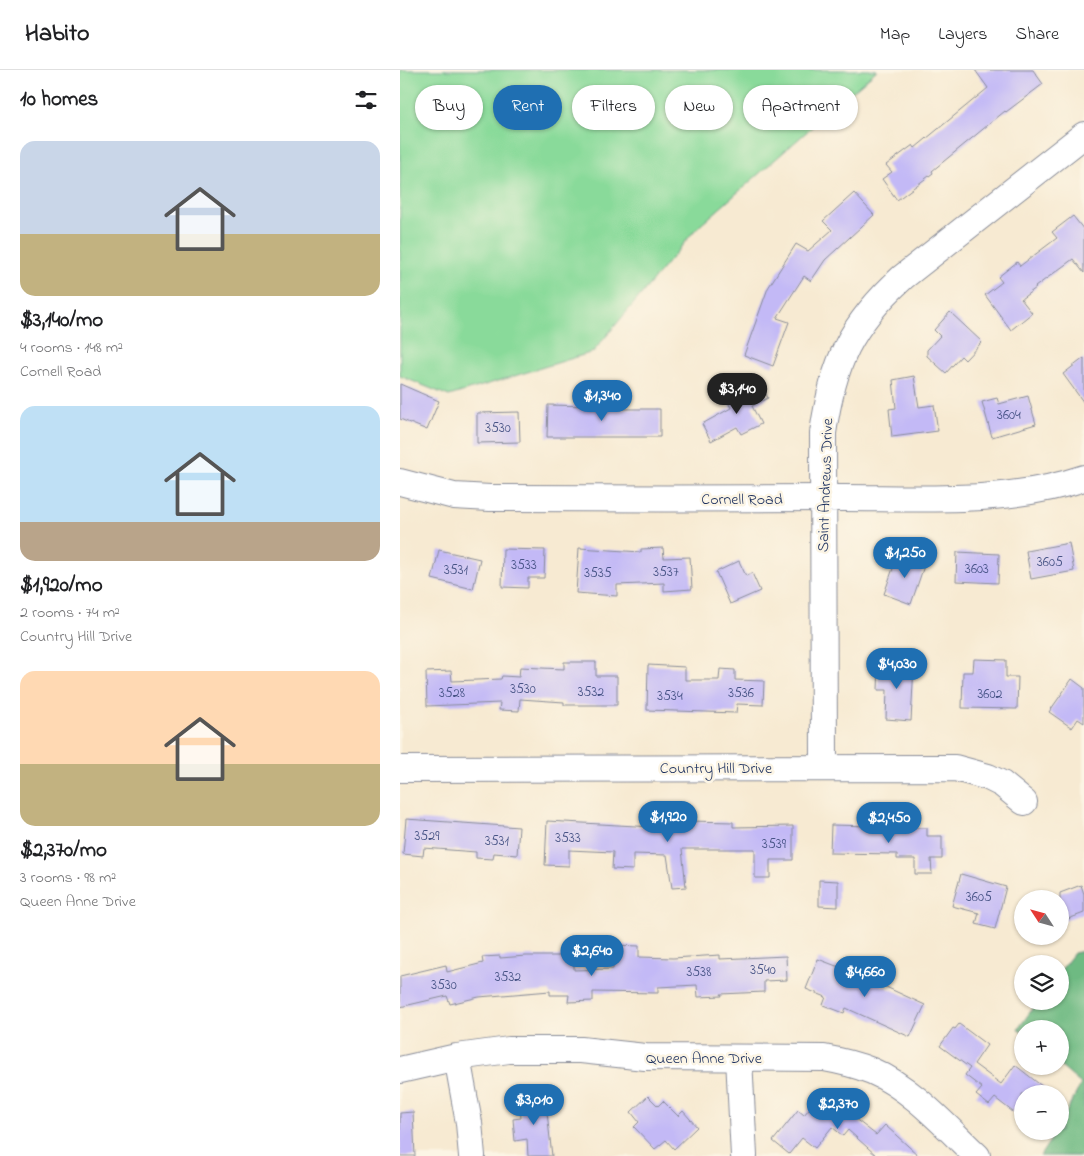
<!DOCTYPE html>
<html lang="en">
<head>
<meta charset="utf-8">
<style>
  body { margin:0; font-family:"Indie Flower",sans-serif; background:#f2f2f2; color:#202124; height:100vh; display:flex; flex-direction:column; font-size:19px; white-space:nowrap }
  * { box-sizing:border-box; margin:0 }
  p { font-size:16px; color:#757577 }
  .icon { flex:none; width:28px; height:28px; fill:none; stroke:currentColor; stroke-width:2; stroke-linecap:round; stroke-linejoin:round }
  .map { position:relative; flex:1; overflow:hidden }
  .sheet { display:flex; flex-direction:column; background:#fff; width:400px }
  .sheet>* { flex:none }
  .hud { position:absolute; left:15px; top:15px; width:475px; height:45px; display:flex; gap:10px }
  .needle { width:32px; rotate:306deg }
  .buttons { position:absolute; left:614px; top:820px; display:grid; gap:10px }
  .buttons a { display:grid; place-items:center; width:55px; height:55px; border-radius:50%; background:#fff; box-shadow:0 1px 4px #0004; font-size:25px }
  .price { position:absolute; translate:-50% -42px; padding:0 11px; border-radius:18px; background:#1f6fb2; color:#fff; font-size:16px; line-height:32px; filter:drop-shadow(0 1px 2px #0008) }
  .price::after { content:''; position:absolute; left:50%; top:30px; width:15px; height:11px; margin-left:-8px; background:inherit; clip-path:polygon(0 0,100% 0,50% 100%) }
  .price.on { background:#222; color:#fff }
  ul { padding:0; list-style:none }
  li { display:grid; align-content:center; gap:10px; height:265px; padding:0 20px }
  li span { display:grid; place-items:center; height:155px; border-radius:15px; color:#555 }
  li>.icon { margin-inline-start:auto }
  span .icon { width:90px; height:90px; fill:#fffc; stroke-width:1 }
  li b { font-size:21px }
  h2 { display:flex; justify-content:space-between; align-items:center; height:60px; padding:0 20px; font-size:21px }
  .pill { padding:0 18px; border-radius:22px; background:#fff; box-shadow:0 1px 4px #0004; font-size:18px; line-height:45px }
  .pill.on { background:#1f6fb2; color:#fff }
  header { display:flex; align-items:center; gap:30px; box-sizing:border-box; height:70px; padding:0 25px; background:#fff; border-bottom:1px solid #e0e0e0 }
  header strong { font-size:24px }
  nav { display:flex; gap:28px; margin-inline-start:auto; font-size:18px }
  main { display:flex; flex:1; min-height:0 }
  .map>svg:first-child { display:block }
  .green { fill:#89da9a; stroke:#52847c }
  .forest { fill:#6eba82; stroke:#447470 }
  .building { fill:#c3b9f6 }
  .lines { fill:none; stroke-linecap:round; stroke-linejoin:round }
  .minor-casing { stroke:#898c98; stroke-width:28 }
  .minor { stroke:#fff; stroke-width:26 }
  .labels { text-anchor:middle; stroke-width:5; stroke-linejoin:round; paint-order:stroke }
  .number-label { font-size:14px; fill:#455284 }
  .street-label { font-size:16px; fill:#1b2f5e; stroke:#fcf5e5 }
</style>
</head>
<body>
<header>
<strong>Habito</strong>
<nav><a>Map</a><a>Layers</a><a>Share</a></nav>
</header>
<main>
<section class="sheet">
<h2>10 homes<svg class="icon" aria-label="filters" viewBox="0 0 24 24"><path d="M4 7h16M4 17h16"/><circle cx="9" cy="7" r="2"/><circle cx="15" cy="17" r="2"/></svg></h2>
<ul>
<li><span style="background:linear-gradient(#c9d6e8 60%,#c2b280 0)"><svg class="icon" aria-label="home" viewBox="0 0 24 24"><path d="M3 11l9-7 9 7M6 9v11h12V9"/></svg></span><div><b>$3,140/mo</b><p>4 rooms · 148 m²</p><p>Cornell Road</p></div></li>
<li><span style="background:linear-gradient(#bfe0f5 75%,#b9a48a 0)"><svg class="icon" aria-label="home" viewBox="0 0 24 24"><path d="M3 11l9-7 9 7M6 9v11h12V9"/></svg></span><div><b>$1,920/mo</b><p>2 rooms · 74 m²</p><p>Country Hill Drive</p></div></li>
<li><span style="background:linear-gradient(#ffd9b3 60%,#c2b280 0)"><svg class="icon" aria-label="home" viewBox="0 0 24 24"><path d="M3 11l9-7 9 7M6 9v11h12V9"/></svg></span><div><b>$2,370/mo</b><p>3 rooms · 98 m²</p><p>Queen Anne Drive</p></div></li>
</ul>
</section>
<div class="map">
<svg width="684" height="1086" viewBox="0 0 684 1086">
  <rect width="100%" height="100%" fill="#fcf5e5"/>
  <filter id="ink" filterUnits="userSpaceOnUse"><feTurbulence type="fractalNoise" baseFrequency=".02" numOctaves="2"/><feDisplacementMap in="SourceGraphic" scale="10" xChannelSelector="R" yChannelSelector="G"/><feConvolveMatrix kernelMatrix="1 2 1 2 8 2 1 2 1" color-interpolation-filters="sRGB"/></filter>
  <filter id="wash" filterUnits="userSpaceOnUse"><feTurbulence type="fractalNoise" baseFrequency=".0096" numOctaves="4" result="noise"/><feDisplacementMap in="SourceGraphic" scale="20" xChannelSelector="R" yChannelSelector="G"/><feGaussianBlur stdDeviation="1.12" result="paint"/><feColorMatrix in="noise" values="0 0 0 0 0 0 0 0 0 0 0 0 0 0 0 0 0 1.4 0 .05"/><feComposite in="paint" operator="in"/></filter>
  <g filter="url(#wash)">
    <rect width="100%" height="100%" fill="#f7ead2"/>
    <path class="green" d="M 0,0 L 477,0 L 295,160 L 193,282 L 49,326 L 0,306 Z"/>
    <path class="forest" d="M 684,881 L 684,1086 L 640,1086 L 656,1061 L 660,1061 L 660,1054 L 681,1014 L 660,996 L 660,959 L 622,959 L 622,963 L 618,959 L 638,931 L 660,931 L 660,901 L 674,883 Z"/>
    <g id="blocks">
      <path class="building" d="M 575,0 L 633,0 L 643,14 L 606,42 L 605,41 L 532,101 L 533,103 L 497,130 L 482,109 L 492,102 L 486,95 L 513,75 L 515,78 L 588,18 Z
        M 454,123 L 474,145 L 425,190 L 411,211 L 404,206 L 377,248 L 389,252 L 373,296 L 344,285 L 368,218 L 396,174 L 408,181 L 432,160 L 423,151 Z
        M 673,146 L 684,160 L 684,203 L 673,189 L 635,217 L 636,218 L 621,229 L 632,243 L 611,260 L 585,225 L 602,212 L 598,207 L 617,192 L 620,196 L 657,168 L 652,162 Z
        M 550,242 L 582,272 L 565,290 L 561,286 L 546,303 L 527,286 L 527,280 L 540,266 L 534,260 Z
        M 684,288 L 684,333 L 663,304 Z
        M 514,306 L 519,337 L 534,335 L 538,361 L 492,367 L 489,339 L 496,338 L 493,310 Z
        M 0,314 L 39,331 L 27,360 L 0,349 Z
        M 361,315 L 368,328 L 352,336 L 361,354 L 341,364 L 337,357 L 311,371 L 302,354 L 331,338 L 328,332 Z
        M 628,326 L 636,354 L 592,367 L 582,332 L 597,328 L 599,334 Z
        M 148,335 L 191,336 L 191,339 L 260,339 L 260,367 L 147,367 Z
        M 119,342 L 120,372 L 77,373 L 77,343 Z
        M 669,473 L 674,501 L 631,509 L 626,481 Z
        M 179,478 L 241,482 L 241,479 L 263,478 L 264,488 L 290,487 L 292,519 L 264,521 L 264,513 L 217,515 L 217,526 L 176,523 Z
        M 103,479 L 145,480 L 144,508 L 128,508 L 128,518 L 102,517 Z
        M 39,480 L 80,489 L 73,519 L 32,509 Z
        M 557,482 L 599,484 L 598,513 L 556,511 Z
        M 498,484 L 525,493 L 511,534 L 484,524 Z
        M 339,491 L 346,506 L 352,503 L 360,521 L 330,534 L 316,502 Z
        M 574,589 L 606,590 L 606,607 L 618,607 L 617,639 L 562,638 L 563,602 L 573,602 Z
        M 164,592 L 196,592 L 196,606 L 217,606 L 217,635 L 164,635 L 164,632 L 120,629 L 119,641 L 99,640 L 100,633 L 27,636 L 26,602 L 51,601 L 52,611 L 101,609 L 102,606 L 119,607 L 120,597 L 164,599 Z
        M 479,593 L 514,595 L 511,651 L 486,649 L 487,620 L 478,620 Z
        M 248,595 L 285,597 L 285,610 L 319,610 L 320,599 L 335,600 L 335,610 L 364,611 L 363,635 L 337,634 L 336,643 L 247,640 Z
        M 672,609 L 684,618 L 684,653 L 678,649 L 672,658 L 649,642 Z
        M 6,749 L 119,757 L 117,785 L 94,783 L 93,789 L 76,788 L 76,782 L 24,778 L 23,786 L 3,784 Z
        M 147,751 L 289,759 L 289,751 L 333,752 L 333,757 L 393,756 L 393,790 L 370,790 L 370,808 L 355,808 L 355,779 L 282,779 L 286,817 L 272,818 L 267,785 L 233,784 L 233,800 L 212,799 L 213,782 L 169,780 L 169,796 L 145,795 Z
        M 431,755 L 472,756 L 472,758 L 527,758 L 527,766 L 542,766 L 542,789 L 531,789 L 532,804 L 515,804 L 515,789 L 497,789 L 497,784 L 430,783 Z
        M 561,804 L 606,817 L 595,859 L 576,854 L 579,843 L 552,836 Z
        M 419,810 L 438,811 L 438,837 L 419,836 Z
        M 681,815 L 684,824 L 684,843 L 660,852 L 660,823 Z
        M 214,875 L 239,876 L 239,887 L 273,888 L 320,885 L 320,889 L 386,886 L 387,910 L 364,911 L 364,922 L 321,924 L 322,926 L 298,927 L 297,915 L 258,917 L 258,923 L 193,922 L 193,931 L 168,932 L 169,925 L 150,925 L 150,921 L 79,927 L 50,934 L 47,926 L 0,937 L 0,906 L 46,895 L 47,902 L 83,893 L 82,887 L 100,886 L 100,888 L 126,886 L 174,886 L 174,900 L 213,899 Z
        M 418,889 L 460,905 L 525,935 L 510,967 L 446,938 L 444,943 L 423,935 L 426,927 L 406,919 Z
        M 559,954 L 587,975 L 574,994 L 601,1014 L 615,995 L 652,1024 L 622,1024 L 622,1049 L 595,1028 L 589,1035 L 576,1025 L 582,1018 L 565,1005 L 570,998 L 540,976 L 553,958 L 555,959 Z
        M 422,1023 L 476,1065 L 485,1055 L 519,1086 L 477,1086 L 448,1060 L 443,1066 L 432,1057 L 415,1078 L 402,1068 L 389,1084 L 373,1071 L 398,1040 L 404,1045 Z
        M 145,1025 L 152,1086 L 128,1086 L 127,1069 L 115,1071 L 113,1049 L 121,1048 L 119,1028 Z
        M 248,1026 L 258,1036 L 263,1031 L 278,1046 L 283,1041 L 297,1057 L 274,1079 L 266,1070 L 255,1079 L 234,1057 L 239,1052 L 231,1042 Z
        M 13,1042 L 15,1086 L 0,1086 L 0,1043 Z"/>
    </g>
  </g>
  <g filter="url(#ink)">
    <use href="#blocks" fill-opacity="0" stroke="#898c98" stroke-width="1"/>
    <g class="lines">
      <g class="minor-casing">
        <path id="minor" d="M 0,412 L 54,426 L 90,428 C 208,428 325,429 443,428 C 524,428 607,434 684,408
          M 424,697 L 423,363 C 433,293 450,255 503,207 L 684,65
          M 0,699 L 555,698 L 588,707 L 602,714 L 624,732
          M 57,987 L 69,1053 L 72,1086
          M 339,988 L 344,1086
          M 0,1000 L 57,987 L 109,980 L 181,980 L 245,987 L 424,988 C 441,991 457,995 472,1001 C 512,1018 546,1057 577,1086"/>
      </g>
      <use href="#minor" class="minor"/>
    </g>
  </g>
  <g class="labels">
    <g class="number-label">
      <text x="609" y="349">3604</text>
      <text x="98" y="362">3530</text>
      <text x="650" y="496">3605</text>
      <text x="124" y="499">3533</text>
      <text x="577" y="503">3603</text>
      <text x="56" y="504">3531</text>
      <text x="266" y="506">3537</text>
      <text x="198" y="507">3535</text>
      <text x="123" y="623">3530</text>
      <text x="191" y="626">3532</text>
      <text x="52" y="627">3528</text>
      <text x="341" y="627">3536</text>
      <text x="590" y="628">3602</text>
      <text x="270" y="630">3534</text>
      <text x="27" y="770">3529</text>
      <text x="168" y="772">3533</text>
      <text x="97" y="775">3531</text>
      <text x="374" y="778">3539</text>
      <text x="579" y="831">3605</text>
      <text x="363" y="904">3540</text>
      <text x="299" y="906">3538</text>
      <text x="108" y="911">3532</text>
      <text x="44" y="919">3530</text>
    </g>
    <g class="street-label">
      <text transform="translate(424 415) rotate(-88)" y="6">Saint Andrews Drive</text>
      <text x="342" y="434">Cornell Road</text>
      <text x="316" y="703">Country Hill Drive</text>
      <text x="304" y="993">Queen Anne Drive</text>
    </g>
  </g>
</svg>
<div class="buttons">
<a><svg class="needle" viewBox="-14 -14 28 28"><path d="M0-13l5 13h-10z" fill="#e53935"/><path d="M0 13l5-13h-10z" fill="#757577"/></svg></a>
<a><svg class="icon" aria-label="layers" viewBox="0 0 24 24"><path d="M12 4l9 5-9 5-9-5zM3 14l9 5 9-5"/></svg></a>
<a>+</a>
<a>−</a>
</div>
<b class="price on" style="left:337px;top:345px">$3,140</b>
<b class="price" style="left:202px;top:352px">$1,340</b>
<b class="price" style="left:505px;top:509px">$1,250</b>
<b class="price" style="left:497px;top:620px">$4,030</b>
<b class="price" style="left:268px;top:773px">$1,920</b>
<b class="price" style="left:489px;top:774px">$2,450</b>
<b class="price" style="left:192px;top:907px">$2,640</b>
<b class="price" style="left:465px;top:928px">$4,660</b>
<b class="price" style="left:134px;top:1056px">$3,010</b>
<b class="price" style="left:438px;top:1060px">$2,370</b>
<div class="hud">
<a class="pill">Buy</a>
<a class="pill on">Rent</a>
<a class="pill">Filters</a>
<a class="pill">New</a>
<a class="pill">Apartment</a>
</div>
</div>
</main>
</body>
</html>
